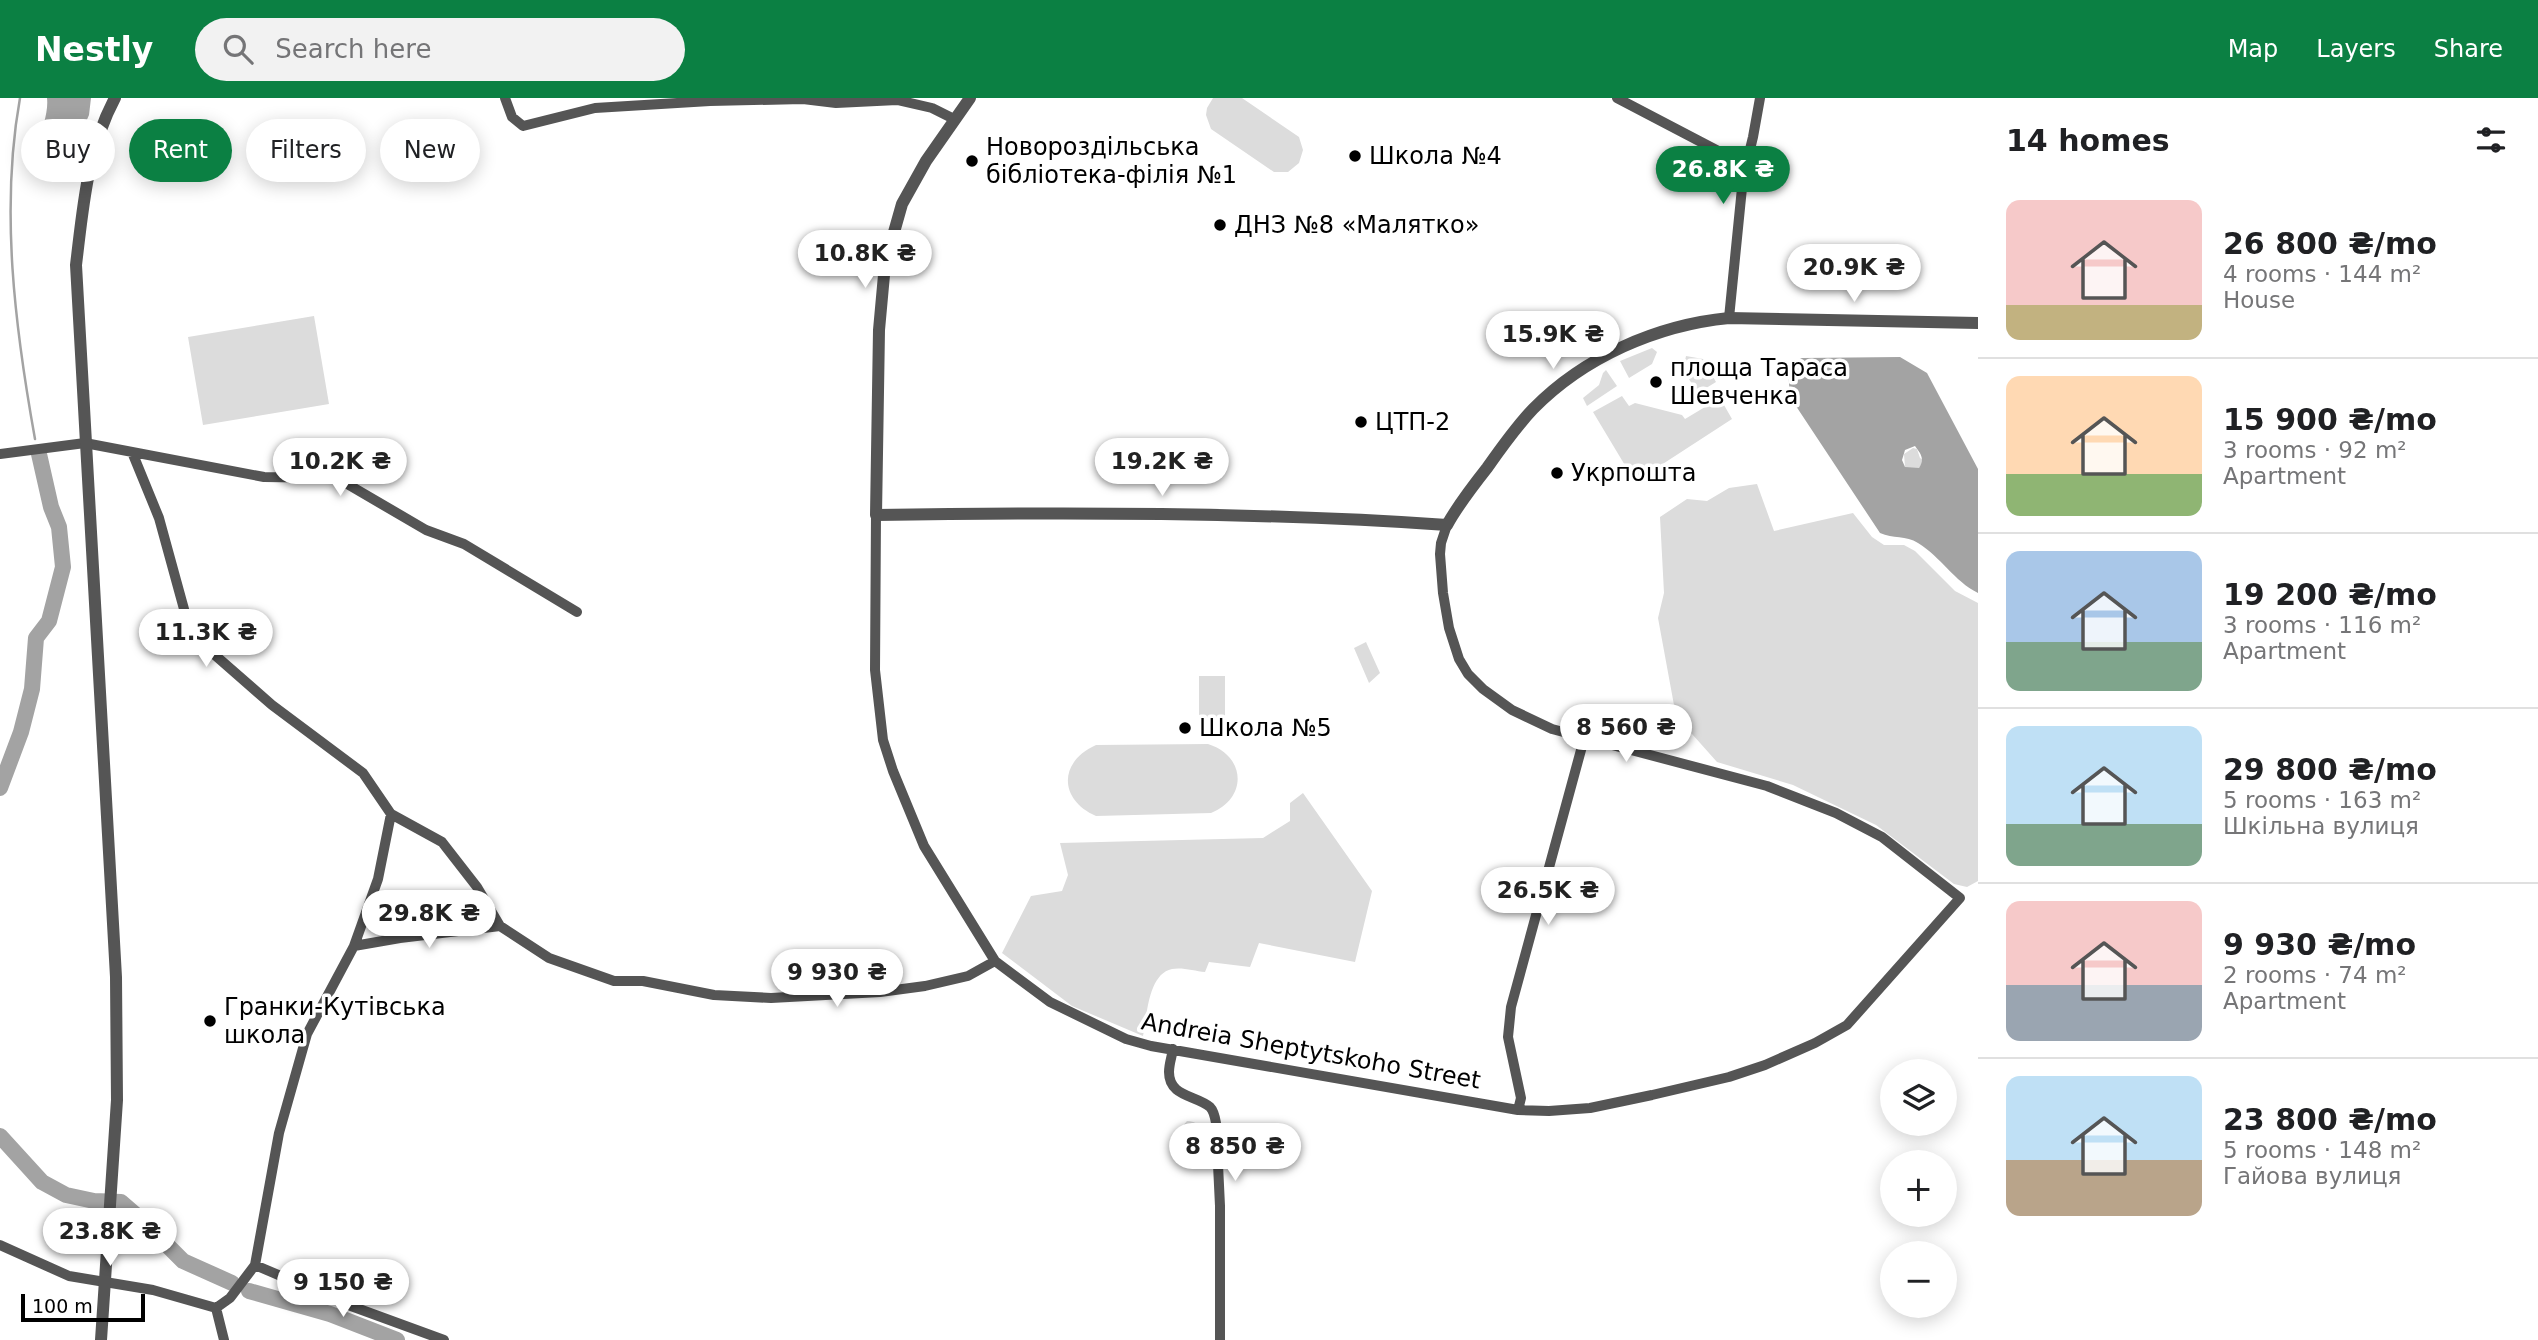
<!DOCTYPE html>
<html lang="en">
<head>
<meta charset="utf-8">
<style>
  body { margin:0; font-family:"DejaVu Sans",sans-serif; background:#f2f2f2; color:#202124; height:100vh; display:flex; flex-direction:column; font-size:26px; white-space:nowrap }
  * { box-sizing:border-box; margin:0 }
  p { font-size:23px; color:#757577 }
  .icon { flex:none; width:38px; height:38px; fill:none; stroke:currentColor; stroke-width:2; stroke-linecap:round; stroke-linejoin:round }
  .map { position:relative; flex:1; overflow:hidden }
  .side { display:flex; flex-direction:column; background:#fff; width:560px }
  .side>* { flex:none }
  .top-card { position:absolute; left:21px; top:21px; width:665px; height:63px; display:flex; gap:14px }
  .fabs { position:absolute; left:1880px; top:961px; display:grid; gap:14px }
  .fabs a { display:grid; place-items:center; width:77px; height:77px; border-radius:50%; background:#fff; box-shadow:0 4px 18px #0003; font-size:35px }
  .scale { position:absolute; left:21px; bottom:18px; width:124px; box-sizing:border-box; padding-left:7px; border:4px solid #000; border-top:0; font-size:19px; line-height:24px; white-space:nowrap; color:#000; -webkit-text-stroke:5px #fff; paint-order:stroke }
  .price { position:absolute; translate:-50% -60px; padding:0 16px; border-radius:24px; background:#fff; color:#222; font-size:23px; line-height:46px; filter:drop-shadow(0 2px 4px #0008) }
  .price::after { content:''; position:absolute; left:50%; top:42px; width:21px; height:16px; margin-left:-10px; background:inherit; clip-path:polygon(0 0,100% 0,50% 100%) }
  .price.selected { background:#0b8043; color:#fff }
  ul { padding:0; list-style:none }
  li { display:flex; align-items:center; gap:21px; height:175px; padding:0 28px }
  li+li { border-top:2px solid #e0e0e0 }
  li span { display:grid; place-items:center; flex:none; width:196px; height:140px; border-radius:14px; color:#555 }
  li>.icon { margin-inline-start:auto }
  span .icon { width:84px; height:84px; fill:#fffc; stroke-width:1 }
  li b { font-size:30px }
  h2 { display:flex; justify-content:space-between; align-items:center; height:84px; padding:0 28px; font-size:30px }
  .tag { padding:0 24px; border-radius:32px; background:#fff; box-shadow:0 4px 18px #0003; font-size:24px; line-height:63px }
  .tag.selected { background:#0b8043; color:#fff }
  header { display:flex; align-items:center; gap:42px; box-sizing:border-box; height:98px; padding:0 35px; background:#0b8043; color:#fff }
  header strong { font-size:33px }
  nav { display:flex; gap:38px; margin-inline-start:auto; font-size:24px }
  .search { width:490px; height:63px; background:#f2f2f2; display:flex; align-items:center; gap:18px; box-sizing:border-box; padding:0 24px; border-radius:38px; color:#757577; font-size:26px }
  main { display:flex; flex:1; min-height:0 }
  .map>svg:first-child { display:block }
  .green { fill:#dcdcdc }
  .water { fill:#a3a3a3; fill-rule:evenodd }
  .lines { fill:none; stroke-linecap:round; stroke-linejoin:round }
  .stream { stroke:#a3a3a3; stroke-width:2.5 }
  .river { stroke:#a3a3a3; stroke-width:16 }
  .minor { stroke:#555; stroke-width:10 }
  .tertiary { stroke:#555; stroke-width:12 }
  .poi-dot { fill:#000; stroke:#fff; stroke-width:2.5 }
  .labels { text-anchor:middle; stroke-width:7; stroke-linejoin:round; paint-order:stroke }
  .poi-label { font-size:24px; fill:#000; stroke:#fff; text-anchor:start }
  .street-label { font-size:24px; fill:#000; stroke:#fff }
</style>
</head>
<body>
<header>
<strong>Nestly</strong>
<div class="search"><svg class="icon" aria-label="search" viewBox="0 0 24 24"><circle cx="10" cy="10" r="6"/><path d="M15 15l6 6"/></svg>Search here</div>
<nav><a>Map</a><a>Layers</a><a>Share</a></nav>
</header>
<main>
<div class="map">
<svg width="1978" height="1242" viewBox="0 0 1978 1242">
  <rect width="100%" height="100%" fill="#fff"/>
  <path class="green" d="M 1213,0 L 1242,0 L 1299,39 L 1303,52 L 1299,65 L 1288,74 L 1274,74 L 1211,31 L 1206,17 L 1207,10 Z
    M 314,218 L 329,306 L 203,327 L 188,239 Z
    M 1652,250 L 1657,254 L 1652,266 L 1629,280 L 1620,263 Z
    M 1686,258 L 1703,261 L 1716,284 L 1698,295 L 1683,272 Z
    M 1606,272 L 1617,288 L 1587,308 L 1583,300 L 1599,287 L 1603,275 Z
    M 1622,298 L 1629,308 L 1635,305 L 1682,317 L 1685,321 L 1720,300 L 1732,321 L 1635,384 L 1593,314 Z
    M 1913,350 L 1917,351 L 1920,360 L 1925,363 L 1924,367 L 1912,374 L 1905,369 L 1904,356 Z
    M 1757,386 L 1774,433 L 1853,415 L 1872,439 L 1884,447 L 1904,447 L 1915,453 L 1955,493 L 1978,505 L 1978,783 L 1967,789 L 1954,786 L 1876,727 L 1793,687 L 1717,664 L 1676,618 L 1658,520 L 1664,495 L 1660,419 L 1687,401 L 1707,403 L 1729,390 Z
    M 1366,544 L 1380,575 L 1369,585 L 1354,550 Z
    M 1199,578 L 1225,578 L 1225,632 L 1199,632 Z
    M 1208,646 C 1246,658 1248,700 1211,715 L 1096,718 C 1059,702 1058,664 1096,647 Z
    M 1303,695 L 1372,793 L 1355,864 L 1259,845 L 1250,869 L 1209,864 L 1205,874 C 1195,873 1182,869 1172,871 C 1148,876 1147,918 1143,938 L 1072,908 L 1002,855 L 1031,798 L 1062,793 L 1068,777 L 1060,745 L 1263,740 L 1290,723 L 1290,705 Z
    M 1187,1023 C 1207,1024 1211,1045 1210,1061 L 1201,1069 L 1192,1069 C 1181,1058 1181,1044 1181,1030 Z"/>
  <path class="water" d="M 47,0 L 91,0 L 89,17 L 72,56 L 61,57 L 42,48 C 39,33 49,17 47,0 Z
    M 1900,259 L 1927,275 L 1978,371 L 1978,495 C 1954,483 1941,459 1918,445 C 1906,437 1893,441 1880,435 L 1790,299 L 1788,271 L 1795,263 L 1802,260 ZM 1915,348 C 1921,356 1925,361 1919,370 L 1905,369 L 1902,362 L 1905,352 Z"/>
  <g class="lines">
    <path class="stream" d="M 20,0 C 0,111 15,230 35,341"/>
    <path class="river" d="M 0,690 L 21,634 L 32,591 L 36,540 L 49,523 L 63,469 L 59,429 L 51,409 L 39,356
      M 0,1038 L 42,1084 L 66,1097 L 94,1103 L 121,1104 L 143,1123 L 183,1163 L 232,1185
      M 249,1193 L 330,1216 L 397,1242"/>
    <path class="minor" d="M 505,0 L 512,19 L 523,28 L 595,10 L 710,3 L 803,1 L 836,5 L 897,2 L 932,10 L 954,21
      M 1617,0 L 1745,67
      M 1729,220 L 1743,80 L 1753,39 L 1760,0
      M 132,354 L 159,420 L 187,522 L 200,544 L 272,607 L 363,675 L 391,716 L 442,744 L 477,789 L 500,828 L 549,860 L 614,883 L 643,883 L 714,897 L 771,900 L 880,894 L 925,888 L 968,878 L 995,863
      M 0,356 L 85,345 L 264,379 L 337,380 L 426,432 L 464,446 L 577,514
      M 876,417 L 875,572 L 883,642 L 893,673 L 924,748 L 995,863 L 1050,904 L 1126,941 L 1151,948 L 1518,1012 L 1549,1013 L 1590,1010 L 1652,997 L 1729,979 L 1765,967 L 1815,945 L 1847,927 L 1960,800 L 1882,739 L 1836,715 L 1767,688 L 1552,631 L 1512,612 L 1483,591 L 1468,576 L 1459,561 L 1449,530 L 1443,495 L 1440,456 L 1441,445 L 1447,427
      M 354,848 L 400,840 L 500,828
      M 1173,951 C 1172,958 1169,966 1169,974 C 1169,999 1196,997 1210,1009 C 1214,1013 1215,1019 1216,1025 L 1220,1108 L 1220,1242
      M 1518,1012 L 1521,1000 L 1508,939 L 1511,909 L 1584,641
      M 0,1147 L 69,1178 L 153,1192 L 216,1210
      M 255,1167 L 351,1208 L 444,1242
      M 216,1210 L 230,1200 L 255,1167 L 279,1035 L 307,936 L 354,848 L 378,781 L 391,716
      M 216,1210 L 224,1242"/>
    <path class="tertiary" d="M 970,0 L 926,63 L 902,106 L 885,166 L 879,232 L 876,417 C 1066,414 1257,414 1447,427 C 1458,407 1472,389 1487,370 C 1501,350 1516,329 1533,311 C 1584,259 1657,227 1729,220 L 1978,225
      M 101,1242 L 117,1002 L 116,879 L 76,167 C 83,110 87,52 115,0"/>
  </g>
  <g class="poi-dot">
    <circle cx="1355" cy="58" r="7"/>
    <circle cx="972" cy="63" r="7"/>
    <circle cx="1220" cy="127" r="7"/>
    <circle cx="1656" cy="284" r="7"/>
    <circle cx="1361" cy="324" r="7"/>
    <circle cx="1557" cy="375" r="7"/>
    <circle cx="1185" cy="630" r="7"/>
    <circle cx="210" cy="923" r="7"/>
  </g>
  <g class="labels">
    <g class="poi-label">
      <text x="986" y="57">Новороздільська<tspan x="986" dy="28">бібліотека-філія №1</tspan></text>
      <text x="1369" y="66">Школа №4</text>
      <text x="1234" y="135">ДНЗ №8 «Малятко»</text>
      <text x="1670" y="278">площа Тараса<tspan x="1670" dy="28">Шевченка</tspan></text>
      <text x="1375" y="332">ЦТП-2</text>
      <text x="1571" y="383">Укрпошта</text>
      <text x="1199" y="638">Школа №5</text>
      <text x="224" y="917">Гранки-Кутівська<tspan x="224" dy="28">школа</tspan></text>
    </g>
    <g class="street-label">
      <text transform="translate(1311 953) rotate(10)" y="8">Andreia Sheptytskoho Street</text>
    </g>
  </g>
</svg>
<div class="fabs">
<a><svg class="icon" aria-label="layers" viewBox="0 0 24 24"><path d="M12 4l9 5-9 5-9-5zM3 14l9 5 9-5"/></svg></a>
<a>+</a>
<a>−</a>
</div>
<div class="scale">100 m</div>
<b class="price selected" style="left:1723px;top:108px">26.8K ₴</b>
<b class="price" style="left:865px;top:192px">10.8K ₴</b>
<b class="price" style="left:1854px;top:206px">20.9K ₴</b>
<b class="price" style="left:1553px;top:273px">15.9K ₴</b>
<b class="price" style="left:340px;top:400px">10.2K ₴</b>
<b class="price" style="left:1162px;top:400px">19.2K ₴</b>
<b class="price" style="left:206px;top:571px">11.3K ₴</b>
<b class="price" style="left:1626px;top:666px">8 560 ₴</b>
<b class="price" style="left:1548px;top:829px">26.5K ₴</b>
<b class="price" style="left:429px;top:852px">29.8K ₴</b>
<b class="price" style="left:837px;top:911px">9 930 ₴</b>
<b class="price" style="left:1235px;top:1085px">8 850 ₴</b>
<b class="price" style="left:110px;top:1170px">23.8K ₴</b>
<b class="price" style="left:343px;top:1221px">9 150 ₴</b>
<div class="top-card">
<a class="tag">Buy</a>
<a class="tag selected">Rent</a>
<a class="tag">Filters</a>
<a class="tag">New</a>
</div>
</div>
<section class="side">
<h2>14 homes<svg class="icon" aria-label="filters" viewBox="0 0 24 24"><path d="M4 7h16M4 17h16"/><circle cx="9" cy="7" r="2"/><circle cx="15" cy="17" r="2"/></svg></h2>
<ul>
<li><span style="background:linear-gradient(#f6c9c9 75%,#c2b280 0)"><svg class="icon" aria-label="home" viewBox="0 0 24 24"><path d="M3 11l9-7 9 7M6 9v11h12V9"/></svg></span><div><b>26 800 ₴/mo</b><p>4 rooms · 144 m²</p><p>House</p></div></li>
<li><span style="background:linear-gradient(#ffd9b3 70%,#8fb573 0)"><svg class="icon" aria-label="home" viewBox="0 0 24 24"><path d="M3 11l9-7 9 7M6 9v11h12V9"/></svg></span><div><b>15 900 ₴/mo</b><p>3 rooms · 92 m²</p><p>Apartment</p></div></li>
<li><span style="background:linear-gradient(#a9c7e8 65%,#7fa58c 0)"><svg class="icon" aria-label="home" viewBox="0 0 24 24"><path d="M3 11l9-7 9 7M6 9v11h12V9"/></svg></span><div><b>19 200 ₴/mo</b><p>3 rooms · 116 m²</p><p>Apartment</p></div></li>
<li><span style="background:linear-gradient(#bfe0f5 70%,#7fa58c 0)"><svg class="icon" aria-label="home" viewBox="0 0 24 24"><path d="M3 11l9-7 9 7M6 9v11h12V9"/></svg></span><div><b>29 800 ₴/mo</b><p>5 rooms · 163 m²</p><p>Шкільна вулиця</p></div></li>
<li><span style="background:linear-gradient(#f6c9c9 60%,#9aa5b1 0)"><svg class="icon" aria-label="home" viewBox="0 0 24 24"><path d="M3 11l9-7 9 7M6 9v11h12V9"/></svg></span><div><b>9 930 ₴/mo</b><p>2 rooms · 74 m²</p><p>Apartment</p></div></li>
<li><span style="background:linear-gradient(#bfe0f5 60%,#b9a48a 0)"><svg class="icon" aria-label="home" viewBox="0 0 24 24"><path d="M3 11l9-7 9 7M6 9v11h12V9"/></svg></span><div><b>23 800 ₴/mo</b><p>5 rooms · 148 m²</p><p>Гайова вулиця</p></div></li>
</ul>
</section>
</main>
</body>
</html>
